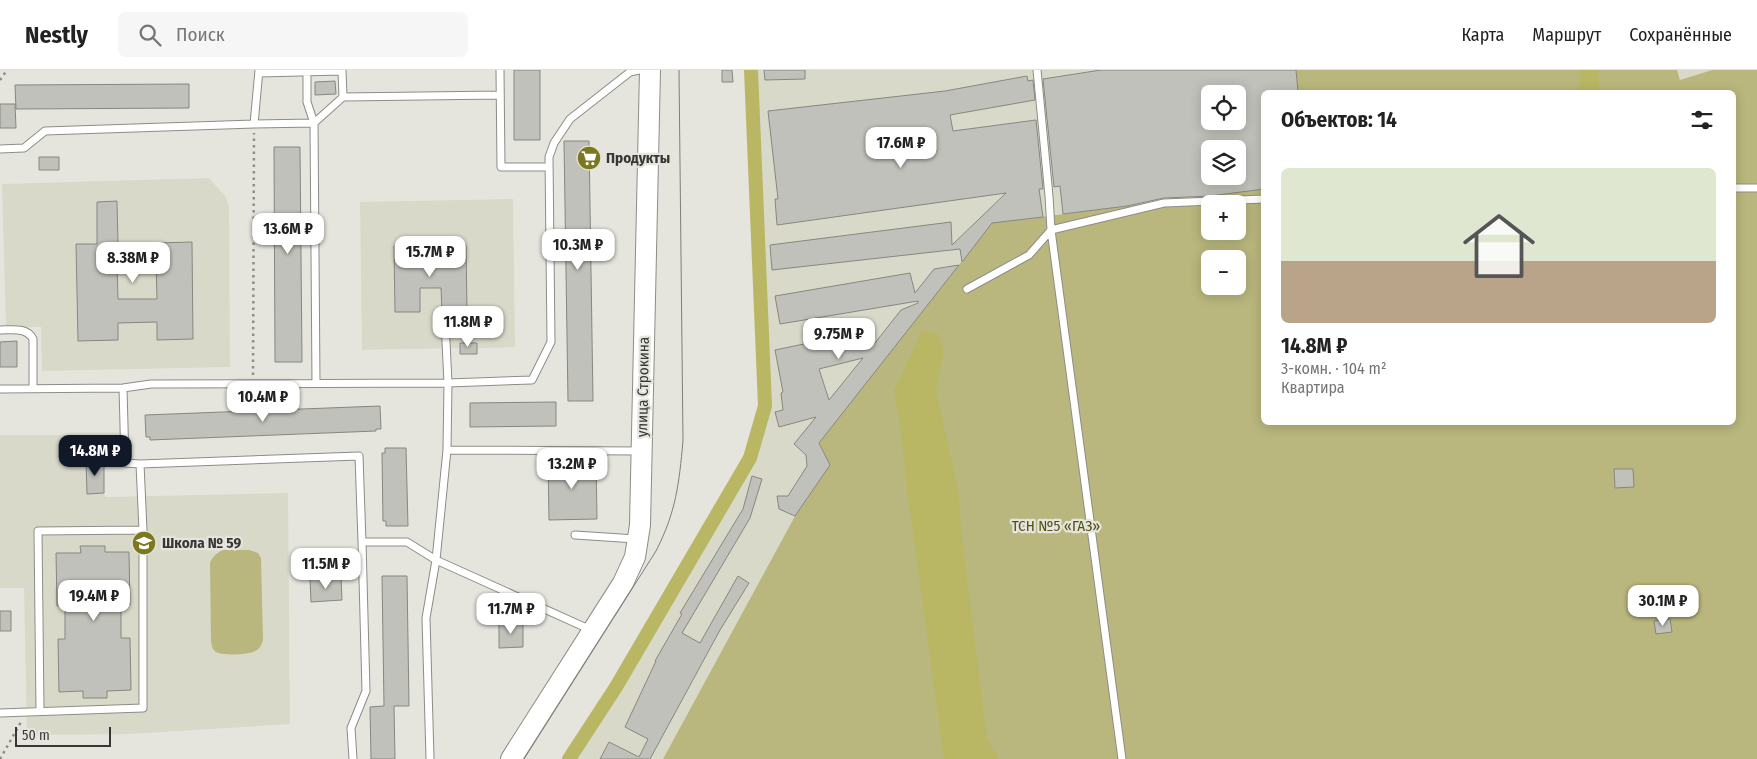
<!DOCTYPE html>
<html lang="ru">
<head>
<meta charset="utf-8">
<style>
  body { margin:0; font-family:"Fira Sans Condensed",sans-serif; background:#f6f6f6; color:#222; height:100vh; display:flex; flex-direction:column; font-size:19px; white-space:nowrap }
  * { box-sizing:border-box; margin:0 }
  p { font-size:16px; color:#767676 }
  .icon { flex:none; width:28px; height:28px; fill:none; stroke:currentColor; stroke-width:2; stroke-linecap:round; stroke-linejoin:round }
  .map { position:relative; flex:1; overflow:hidden }
  .panel { position:absolute; left:1261px; top:20px; width:475px; height:335px; display:flex; flex-direction:column; background:#fff; border-radius:8px; box-shadow:0 2px 12px #0003 }
  .panel>* { flex:none }
  .fabs { position:absolute; left:1201px; top:15px; display:grid; gap:10px }
  .fabs a { display:grid; place-items:center; width:45px; height:45px; border-radius:8px; background:#fff; box-shadow:0 2px 12px #0003; font-size:25px }
  .scale { position:absolute; left:15px; bottom:12px; width:96px; box-sizing:border-box; padding-left:5px; border:2px solid #373735; border-top:0; font-size:14px; line-height:18px; white-space:nowrap; color:#373735; -webkit-text-stroke:4px #e5e5de; paint-order:stroke }
  .price { position:absolute; translate:-50% -42px; padding:0 11px; border-radius:10px; background:#fff; color:#222; font-size:16px; line-height:32px; filter:drop-shadow(0 1px 2px #0008) }
  .price::after { content:''; position:absolute; left:50%; top:30px; width:15px; height:11px; margin-left:-8px; background:inherit; clip-path:polygon(0 0,100% 0,50% 100%) }
  .price.active { background:#111827; color:#fff }
  ul { padding:0; list-style:none }
  li { display:grid; align-content:center; gap:10px; height:265px; padding:0 20px }
  li+li { border-top:1px solid #e0e0e0 }
  li span { display:grid; place-items:center; height:155px; border-radius:8px; color:#555 }
  li>.icon { margin-inline-start:auto }
  span .icon { width:90px; height:90px; fill:#fffc; stroke-width:1 }
  li b { font-size:21px }
  h2 { display:flex; justify-content:space-between; align-items:center; height:60px; padding:0 20px; font-size:21px }
  header { display:flex; align-items:center; gap:30px; box-sizing:border-box; height:70px; padding:0 25px; background:#fff; border-bottom:1px solid #e0e0e0 }
  header strong { font-size:24px }
  nav { display:flex; gap:28px; margin-inline-start:auto; font-size:18px }
  .search { width:350px; height:45px; background:#f6f6f6; display:flex; align-items:center; gap:12px; box-sizing:border-box; padding:0 18px; border-radius:8px; color:#767676; font-size:19px }
  .map>svg:first-child { display:block }
  .built { fill:#d9d9ca; fill-rule:evenodd }
  .green { fill:#b9b77d; fill-rule:evenodd }
  .water { fill:#b9b764 }
  .lines { fill:none; stroke-linecap:round; stroke-linejoin:round }
  .canal { stroke:#b9b764; stroke-width:14 }
  .building { fill:#c0c1ba; stroke:#878780; fill-rule:evenodd }
  .lane-casing { stroke:#8d8d87; stroke-width:9 }
  .secondary-casing { stroke:#8d8d87; stroke-width:22 }
  .path { stroke:#8d8d89; stroke-width:2.5; stroke-dasharray:2.5 4; stroke-linecap:butt }
  .lane { stroke:#fff; stroke-width:7 }
  .secondary { stroke:#fff; stroke-width:20 }
  .tram { stroke:#7f7f7b; stroke-width:1 }
  .labels { text-anchor:middle; stroke-width:4.5; stroke-linejoin:round; paint-order:stroke }
  .poi-label { font-size:15px; font-weight:bold; fill:#373735; stroke:#e5e5de; text-anchor:start }
  .street-label { font-size:15px; fill:#373735; stroke:#e5e5de }
  .park-label { font-size:15px; fill:#535011; stroke:#e5e5de }
</style>
</head>
<body>
<header>
<strong>Nestly</strong>
<div class="search"><svg class="icon" aria-label="search" viewBox="0 0 24 24"><circle cx="10" cy="10" r="6"/><path d="M15 15l6 6"/></svg>Поиск</div>
<nav><a>Карта</a><a>Маршрут</a><a>Сохранённые</a></nav>
</header>
<div class="map">
<svg width="1757" height="689" viewBox="0 0 1757 689">
  <rect width="100%" height="100%" fill="#e5e5de"/>
  <path class="built" d="M 748,0 L 1296,0 L 1298,22 L 1264,22 L 1264,119 L 992,153 L 921,243 L 830,395 L 795,446 L 663,689 L 572,689 L 752,394 L 767,337 ZM 1210,24 L 1238,24 L 1238,51 L 1210,51 ZM 1210,79 L 1238,79 L 1238,106 L 1210,106 Z
    M 1677,0 L 1712,0 L 1680,10 Z
    M 209,108 L 226,127 L 229,137 L 230,297 L 42,301 L 41,257 L 6,257 L 2,114 Z
    M 513,129 L 515,277 L 477,278 L 477,284 L 460,284 L 460,278 L 362,280 L 360,132 Z
    M 0,365 L 86,365 L 86,391 L 104,391 L 104,423 L 106,427 L 288,423 L 290,654 L 130,664 L 27,665 L 24,518 L 0,518 Z"/>
  <path class="green" d="M 1296,0 L 1677,0 L 1680,10 L 1712,0 L 1757,0 L 1757,689 L 663,689 L 795,446 L 830,395 L 819,373 L 992,153 L 1264,119 L 1264,352 L 1734,352 L 1734,22 L 1298,22 ZM 1210,134 L 1238,134 L 1238,161 L 1210,161 ZM 1210,189 L 1238,189 L 1238,216 L 1210,216 Z
    M 222,480 L 249,480 L 258,483 L 261,488 L 263,570 C 262,574 260,578 257,580 C 251,585 222,586 216,582 C 212,579 212,576 211,571 L 210,493 C 212,487 216,484 222,480 Z"/>
  <path class="water" d="M 1579,0 L 1598,0 L 1600,22 L 1581,22 Z
    M 922,261 L 938,264 L 944,280 L 936,320 L 958,420 L 963,475 L 987,669 L 999,689 L 944,689 L 906,412 L 902,366 L 894,321 Z"/>
  <g class="lines">
    <path class="canal" d="M 569,689 L 616,617 L 750,388 L 765,336 L 751,0"/>
  </g>
  <path class="building" d="M 514,0 L 540,0 L 540,70 L 514,70 Z
    M 722,0 L 732,0 L 733,12 L 722,12 Z
    M 764,0 L 805,0 L 805,9 L 765,10 Z
    M 1101,0 L 1296,0 L 1298,22 L 1264,22 L 1264,119 L 1210,126 L 1164,128 L 1127,136 L 1063,144 L 1060,116 L 1054,117 L 1043,9 ZM 1210,24 L 1238,24 L 1238,51 L 1210,51 ZM 1210,79 L 1238,79 L 1238,108 L 1210,112 Z
    M 1027,6 L 1028,11 L 1033,10 L 1035,30 L 950,45 L 953,61 L 1036,50 L 1043,119 L 1039,119 L 1043,147 L 992,153 L 962,192 L 960,179 L 772,200 L 770,175 L 951,152 L 952,175 L 1006,123 L 777,155 L 775,129 L 778,129 L 768,41 L 945,21 Z
    M 335,11 L 336,24 L 315,25 L 315,12 Z
    M 189,14 L 189,38 L 16,39 L 15,15 Z
    M 0,34 L 15,34 L 16,58 L 0,58 Z
    M 564,71 L 589,71 L 593,331 L 568,331 Z
    M 274,77 L 300,77 L 302,292 L 275,292 Z
    M 39,87 L 59,87 L 59,100 L 39,100 Z
    M 117,131 L 118,174 L 192,172 L 193,269 L 157,270 L 157,252 L 118,253 L 118,270 L 78,271 L 76,174 L 97,174 L 97,132 ZM 117,194 L 156,194 L 157,229 L 118,229 Z
    M 466,175 L 467,241 L 442,241 L 441,218 L 420,218 L 420,242 L 395,242 L 394,176 L 419,176 L 419,193 L 441,192 L 440,176 Z
    M 959,195 L 819,373 L 830,395 L 795,446 L 779,439 L 777,426 L 788,426 L 807,396 L 806,385 L 794,374 L 816,347 L 779,357 L 775,342 L 783,340 L 781,323 L 783,322 L 775,280 L 847,265 L 864,257 L 871,278 L 901,240 L 918,233 L 918,231 L 780,254 L 775,226 L 910,203 L 915,223 L 934,199 ZM 863,288 L 829,330 L 819,299 Z
    M 17,271 L 17,297 L 0,297 L 0,272 Z
    M 460,273 L 477,273 L 477,284 L 460,284 Z
    M 556,332 L 556,356 L 470,357 L 470,333 Z
    M 380,336 L 381,359 L 376,359 L 376,361 L 150,370 L 150,367 L 146,367 L 145,345 Z
    M 385,378 L 406,378 L 408,456 L 386,456 L 386,451 L 383,451 L 382,383 L 385,383 Z
    M 596,389 L 597,449 L 549,450 L 548,390 Z
    M 86,391 L 104,391 L 104,423 L 87,424 Z
    M 1614,399 L 1633,399 L 1634,417 L 1615,418 Z
    M 752,406 L 762,409 L 750,448 L 682,563 L 700,573 L 738,506 L 749,513 L 720,560 L 650,689 L 600,689 L 609,672 L 639,687 L 648,669 L 625,657 L 656,591 L 655,591 L 682,544 L 680,543 L 743,439 Z
    M 80,476 L 105,476 L 105,482 L 129,482 L 130,535 L 121,535 L 121,568 L 130,568 L 131,620 L 107,621 L 107,628 L 83,628 L 83,621 L 59,622 L 58,569 L 65,569 L 65,536 L 57,536 L 56,483 L 81,483 Z
    M 382,506 L 407,506 L 409,636 L 394,636 L 395,689 L 371,689 L 370,637 L 384,636 Z
    M 341,507 L 342,530 L 311,532 L 310,509 Z
    M 0,541 L 11,541 L 11,561 L 0,561 Z
    M 1670,549 L 1672,562 L 1656,564 L 1654,551 Z
    M 499,553 L 523,553 L 523,577 L 499,578 Z"/>
  <g class="lines">
    <g class="lane-casing">
      <path id="lane" d="M 500,0 L 501,97 L 549,97
        M 1037,0 L 1049,126 L 1051,160 L 1122,689
        M 307,2 L 307,32 L 314,53 L 343,27 L 500,25
        M 259,3 L 342,1 L 343,27
        M 254,54 L 259,0
        M 0,79 L 24,78 L 45,61 L 254,54 L 314,53 L 316,313
        M 1734,118 L 1757,118
        M 967,219 L 1029,185 L 1051,160 L 1164,133 L 1264,129
        M 445,251 L 448,313 L 447,380 L 640,381
        M 0,260 C 12,260 27,257 33,269 L 33,317
        M 123,318 L 125,393 L 140,394 L 359,386 L 362,472 L 407,472 L 436,490 L 591,560
        M 0,319 L 123,318 L 151,314 L 448,313 L 532,310 L 551,272 L 549,87 L 554,73 L 570,49 L 630,2 L 639,0
        M 575,465 L 636,469
        M 40,641 L 38,461 L 143,460
        M 0,643 L 143,638 L 143,460 L 140,394
        M 430,688 L 426,548 L 436,490 L 447,380
        M 353,689 L 351,658 L 366,621 L 362,472"/>
    </g>
    <g class="secondary-casing">
      <path id="secondary" d="M 511,689 L 623,513 L 635,487 L 640,455 L 650,0"/>
    </g>
    <path class="path" d="M 0,10 L 7,0
      M 253,305 L 254,63
      M 0,689 L 21,652"/>
    <use href="#lane" class="lane"/>
    <use href="#secondary" class="secondary"/>
    <path class="tram" d="M 524,689 L 656,481 C 676,442 679,414 683,371 L 679,0"/>
  </g>
  <defs>
    <g id="supermarket-disc" transform="scale(1.25)"><circle r="9.5" fill="#7c781e" stroke="#e5e5de"/><path d="M-6-5.5h2.5l.6 2H6L4.5 2H-2.5L-4.4-4H-6ZM-1.5 3.2a1.3 1.3 0 1 0 .1 0ZM3 3.2a1.3 1.3 0 1 0 .1 0Z" fill="#fff"/></g>
    <g id="school-disc" transform="scale(1.25)"><circle r="9.5" fill="#7c781e" stroke="#e5e5de"/><path d="M0-5L7-2L0 1L-7-2ZM-4 1L0 2.5L4 1V4Q0 6-4 4Z" fill="#fff"/></g>
  </defs>
  <g fill-rule="evenodd">
    <use href="#supermarket-disc" x="589" y="88"/>
    <use href="#school-disc" x="144" y="473"/>
  </g>
  <g class="labels">
    <g class="poi-label">
      <text x="606" y="93">Продукты</text>
      <text x="162" y="478">Школа № 59</text>
    </g>
    <g class="street-label">
      <text transform="translate(643 317) rotate(-89)" y="5">улица Строкина</text>
    </g>
    <g class="park-label">
      <text x="1056" y="461">ТСН №5 «ГАЗ»</text>
    </g>
  </g>
</svg>
<div class="fabs">
<a><svg class="icon" aria-label="locate" viewBox="0 0 24 24"><circle cx="12" cy="12" r="6"/><path d="M12 2v4M12 18v4M2 12h4M18 12h4"/></svg></a>
<a><svg class="icon" aria-label="layers" viewBox="0 0 24 24"><path d="M12 4l9 5-9 5-9-5zM3 14l9 5 9-5"/></svg></a>
<a>+</a>
<a>−</a>
</div>
<div class="scale">50 m</div>
<b class="price" style="left:901px;top:99px">17.6M ₽</b>
<b class="price" style="left:288px;top:185px">13.6M ₽</b>
<b class="price" style="left:578px;top:201px">10.3M ₽</b>
<b class="price" style="left:430px;top:208px">15.7M ₽</b>
<b class="price" style="left:133px;top:214px">8.38M ₽</b>
<b class="price" style="left:468px;top:278px">11.8M ₽</b>
<b class="price" style="left:839px;top:290px">9.75M ₽</b>
<b class="price" style="left:263px;top:353px">10.4M ₽</b>
<b class="price active" style="left:95px;top:407px">14.8M ₽</b>
<b class="price" style="left:572px;top:420px">13.2M ₽</b>
<b class="price" style="left:326px;top:520px">11.5M ₽</b>
<b class="price" style="left:94px;top:552px">19.4M ₽</b>
<b class="price" style="left:1663px;top:557px">30.1M ₽</b>
<b class="price" style="left:511px;top:565px">11.7M ₽</b>
<section class="panel">
<h2>Объектов: 14<svg class="icon" aria-label="filters" viewBox="0 0 24 24"><path d="M4 7h16M4 17h16"/><circle cx="9" cy="7" r="2"/><circle cx="15" cy="17" r="2"/></svg></h2>
<ul>
<li><span style="background:linear-gradient(#dfe7d0 60%,#b9a48a 0)"><svg class="icon" aria-label="home" viewBox="0 0 24 24"><path d="M3 11l9-7 9 7M6 9v11h12V9"/></svg></span><div><b>14.8M ₽</b><p>3-комн. · 104 m²</p><p>Квартира</p></div></li>
</ul>
</section>
</div>
</body>
</html>
